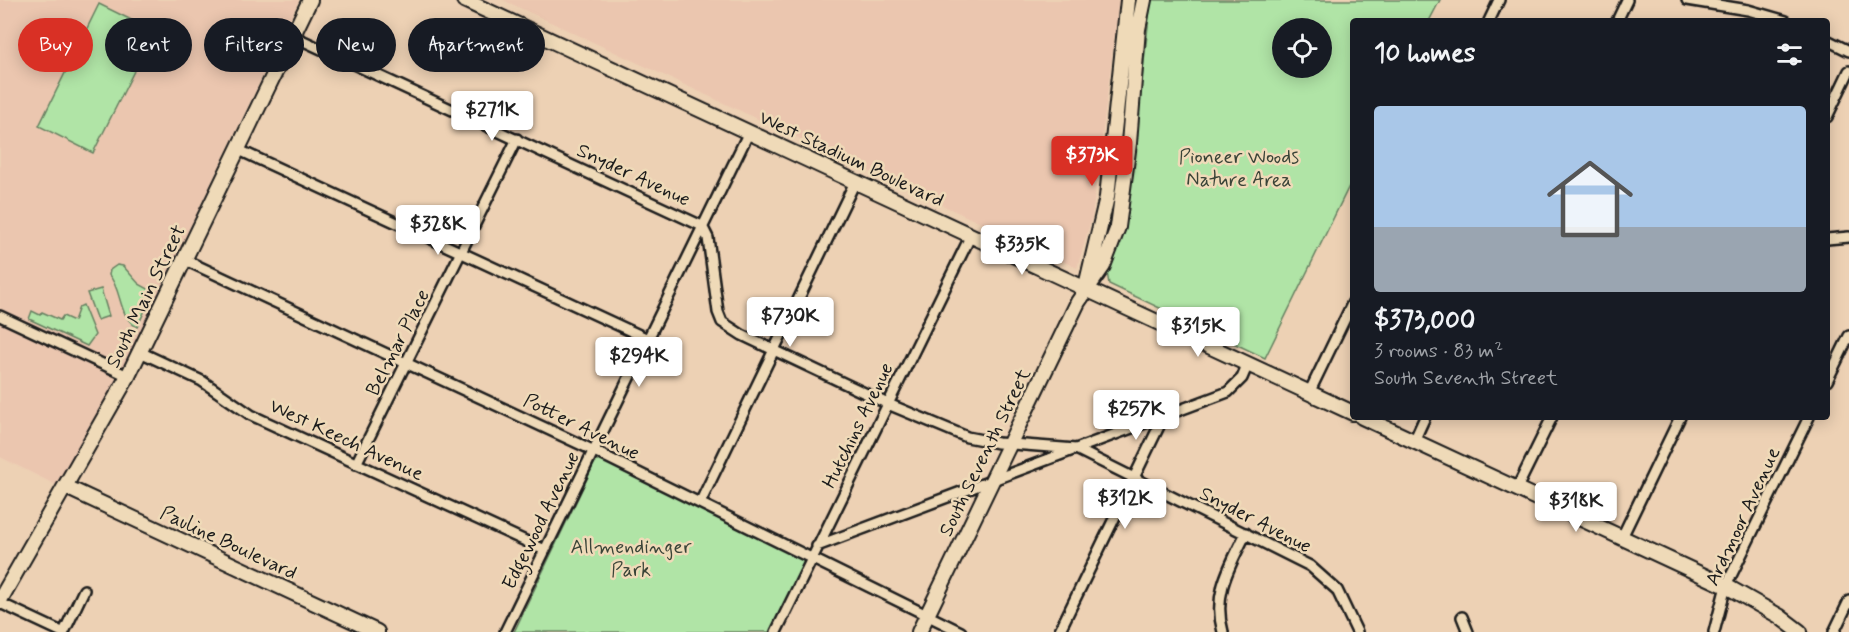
<!DOCTYPE html>
<html lang="en">
<head>
<meta charset="utf-8">
<style>
  body { margin:0; font-family:Mynerve,sans-serif; background:#20242c; color:#f1f3f6; height:100vh; display:flex; flex-direction:column; font-size:22px; white-space:nowrap }
  * { box-sizing:border-box; margin:0 }
  p { font-size:20px; color:#9ea1a6 }
  .icon { flex:none; width:33px; height:33px; fill:none; stroke:currentColor; stroke-width:2; stroke-linecap:round; stroke-linejoin:round }
  .map { position:relative; flex:1; overflow:hidden }
  .panel { position:absolute; left:1350px; top:18px; width:480px; height:402px; display:flex; flex-direction:column; background:#171b24; border-radius:6px; box-shadow:0 3px 15px #0003 }
  .panel>* { flex:none }
  .guide { position:absolute; left:18px; top:18px; width:570px; height:54px; display:flex; gap:12px }
  .buttons { position:absolute; left:1272px; top:18px; display:grid; gap:12px }
  .buttons a { display:grid; place-items:center; width:60px; height:60px; border-radius:50%; background:#171b24; box-shadow:0 3px 15px #0003; font-size:30px }
  .price { position:absolute; translate:-50% -51px; padding:0 14px; border-radius:6px; background:#fff; color:#222; font-size:20px; line-height:39px; filter:drop-shadow(0 2px 3px #0008) }
  .price::after { content:''; position:absolute; left:50%; top:36px; width:18px; height:14px; margin-left:-9px; background:inherit; clip-path:polygon(0 0,100% 0,50% 100%) }
  .price.on { background:#d93025; color:#fff }
  ul { padding:0; list-style:none }
  li { display:grid; align-content:center; gap:12px; height:318px; padding:0 24px }
  li span { display:grid; place-items:center; height:186px; border-radius:6px; color:#555 }
  li>.icon { margin-inline-start:auto }
  span .icon { width:108px; height:108px; fill:#fffc; stroke-width:1 }
  li b { font-size:26px }
  h2 { display:flex; justify-content:space-between; align-items:center; height:72px; padding:0 24px; font-size:26px }
  .pill { padding:0 21px; border-radius:27px; background:#171b24; box-shadow:0 3px 15px #0003; font-size:21px; line-height:54px }
  .pill.on { background:#d93025; color:#fff }
  .map>svg:first-child { display:block }
  .built { fill:#ebc6af }
  .green { fill:#b0e4a6; stroke:#668061; stroke-width:1.5; fill-rule:evenodd }
  .lines { fill:none; stroke-linecap:round; stroke-linejoin:round }
  .street-casing { stroke:#1c1c1c; stroke-width:14 }
  .secondary-casing { stroke:#1c1c1c; stroke-width:18 }
  .street { stroke:#efdab8; stroke-width:9 }
  .secondary { stroke:#efdab8; stroke-width:14 }
  .labels { text-anchor:middle; stroke-width:5; stroke-linejoin:round; paint-order:stroke }
  .park-label { font-size:20px; fill:#3a4438; stroke:#efdab8 }
  .street-label { font-size:20px; fill:#1c1c1c; stroke:#efdab8 }
</style>
</head>
<body>
<div class="map">
<svg width="1849" height="632" viewBox="0 0 1849 632">
  <rect width="100%" height="100%" fill="#edd1b4"/>
  <filter id="ink" filterUnits="userSpaceOnUse"><feTurbulence type="fractalNoise" baseFrequency=".0167" numOctaves="2"/><feDisplacementMap in="SourceGraphic" scale="12" xChannelSelector="R" yChannelSelector="G"/><feConvolveMatrix kernelMatrix="1 2 1 2 8 2 1 2 1" color-interpolation-filters="sRGB"/></filter>
  <g filter="url(#ink)">
    <path class="built" d="M 0,0 L 299,0 L 113,387 L 56,485 L 0,457 Z
      M 503,0 L 1119,0 L 1092,217 L 1077,268 Z"/>
    <path class="green" d="M 1151,0 L 1440,0 L 1429,21 L 1353,21 L 1353,178 L 1265,358 L 1109,284 L 1107,272 L 1131,176 ZM 1282,28 L 1322,28 L 1322,68 L 1282,68 Z
      M 99,4 L 154,31 L 93,153 L 39,126 Z
      M 117,265 L 123,266 L 139,284 L 154,292 L 137,327 C 118,317 122,289 109,275 L 110,270 Z
      M 101,289 L 109,316 L 97,320 L 87,293 Z
      M 83,305 L 95,335 L 87,346 L 29,319 L 32,311 L 40,315 L 42,312 L 60,320 L 63,316 L 74,321 L 79,307 Z
      M 601,460 L 803,560 L 804,563 L 771,632 L 514,632 L 595,462 Z"/>
    <g class="lines">
      <g class="street-casing">
        <path id="street" d="M 1687,0 L 1748,10 L 1786,21
          M 1489,21 L 1499,0
          M 1617,21 L 1627,0
          M 293,36 L 702,226 L 708,238 L 718,312 L 722,322 L 742,335 L 888,404 L 967,437 L 998,443 L 1076,449 L 1310,566 L 1337,590 L 1357,632
          M 1827,40 L 1849,51
          M 1827,117 L 1849,71
          M 239,150 L 648,339
          M 1827,239 L 1849,237
          M 185,260 L 586,447 L 961,632
          M 0,316 L 128,376
          M 140,352 L 202,381 L 251,415 L 545,550
          M 1827,381 L 1849,336
          M 1309,393 L 1353,302
          M 1414,441 L 1425,417
          M 356,464 L 517,139
          M 1517,488 L 1552,417
          M 700,503 L 855,182
          M 1622,537 L 1680,417
          M 817,546 L 1228,392 L 1242,378 L 1248,364
          M 0,603 L 62,632
          M 1462,617 L 1468,632
          M 64,632 L 84,590
          M 505,632 L 749,132
          M 776,632 L 971,235
          M 1059,632 L 1164,416
          M 1223,632 C 1212,594 1230,566 1246,533
          M 1714,632 L 1726,586 L 1809,417
          M 1834,632 L 1849,601"/>
      </g>
      <g class="secondary-casing">
        <path id="secondary" d="M 464,0 L 1353,413
          M 1086,286 L 1107,197 L 1128,0
          M 1362,417 L 1726,586 L 1779,616 L 1800,632
          M 66,487 L 377,632
          M 0,600 L 128,376 L 310,0
          M 919,632 L 1078,302 L 1103,266 L 1118,227 L 1129,143 L 1138,29 L 1144,0"/>
      </g>
      <use href="#street" class="street"/>
      <use href="#secondary" class="secondary"/>
    </g>
  </g>
  <g class="labels">
    <g class="park-label">
      <text x="1239" y="163">Pioneer Woods<tspan x="1239" dy="23">Nature Area</tspan></text>
      <text x="631" y="553">Allmendinger<tspan x="631" dy="23">Park</tspan></text>
    </g>
    <g class="street-label">
      <text transform="translate(852 158) rotate(25)" y="7">West Stadium Boulevard</text>
      <text transform="translate(634 174) rotate(25)" y="7">Snyder Avenue</text>
      <text transform="translate(145 296) rotate(-64)" y="7">South Main Street</text>
      <text transform="translate(397 342) rotate(-63)" y="7">Belmar Place</text>
      <text transform="translate(857 425) rotate(-64)" y="7">Hutchins Avenue</text>
      <text transform="translate(582 426) rotate(26)" y="7">Potter Avenue</text>
      <text transform="translate(347 439) rotate(25)" y="7">West Keech Avenue</text>
      <text transform="translate(984 452) rotate(-64)" y="7">South Seventh Street</text>
      <text transform="translate(1742 516) rotate(-65)" y="7">Ardmoor Avenue</text>
      <text transform="translate(1256 519) rotate(27)" y="7">Snyder Avenue</text>
      <text transform="translate(540 520) rotate(-64)" y="7">Edgewood Avenue</text>
      <text transform="translate(229 542) rotate(25)" y="7">Pauline Boulevard</text>
    </g>
  </g>
</svg>
<div class="buttons">
<a><svg class="icon" aria-label="locate" viewBox="0 0 24 24"><circle cx="12" cy="12" r="6"/><path d="M12 2v4M12 18v4M2 12h4M18 12h4"/></svg></a>
</div>
<b class="price" style="left:492px;top:142px">$271K</b>
<b class="price on" style="left:1092px;top:187px">$373K</b>
<b class="price" style="left:438px;top:256px">$328K</b>
<b class="price" style="left:1022px;top:276px">$335K</b>
<b class="price" style="left:790px;top:348px">$730K</b>
<b class="price" style="left:1198px;top:358px">$315K</b>
<b class="price" style="left:639px;top:388px">$294K</b>
<b class="price" style="left:1136px;top:441px">$257K</b>
<b class="price" style="left:1125px;top:530px">$312K</b>
<b class="price" style="left:1576px;top:533px">$318K</b>
<div class="guide">
<a class="pill on">Buy</a>
<a class="pill">Rent</a>
<a class="pill">Filters</a>
<a class="pill">New</a>
<a class="pill">Apartment</a>
</div>
<section class="panel">
<h2>10 homes<svg class="icon" aria-label="filters" viewBox="0 0 24 24"><path d="M4 7h16M4 17h16"/><circle cx="9" cy="7" r="2"/><circle cx="15" cy="17" r="2"/></svg></h2>
<ul>
<li><span style="background:linear-gradient(#a9c7e8 65%,#9aa5b1 0)"><svg class="icon" aria-label="home" viewBox="0 0 24 24"><path d="M3 11l9-7 9 7M6 9v11h12V9"/></svg></span><div><b>$373,000</b><p>3 rooms · 83 m²</p><p>South Seventh Street</p></div></li>
</ul>
</section>
</div>
</body>
</html>
